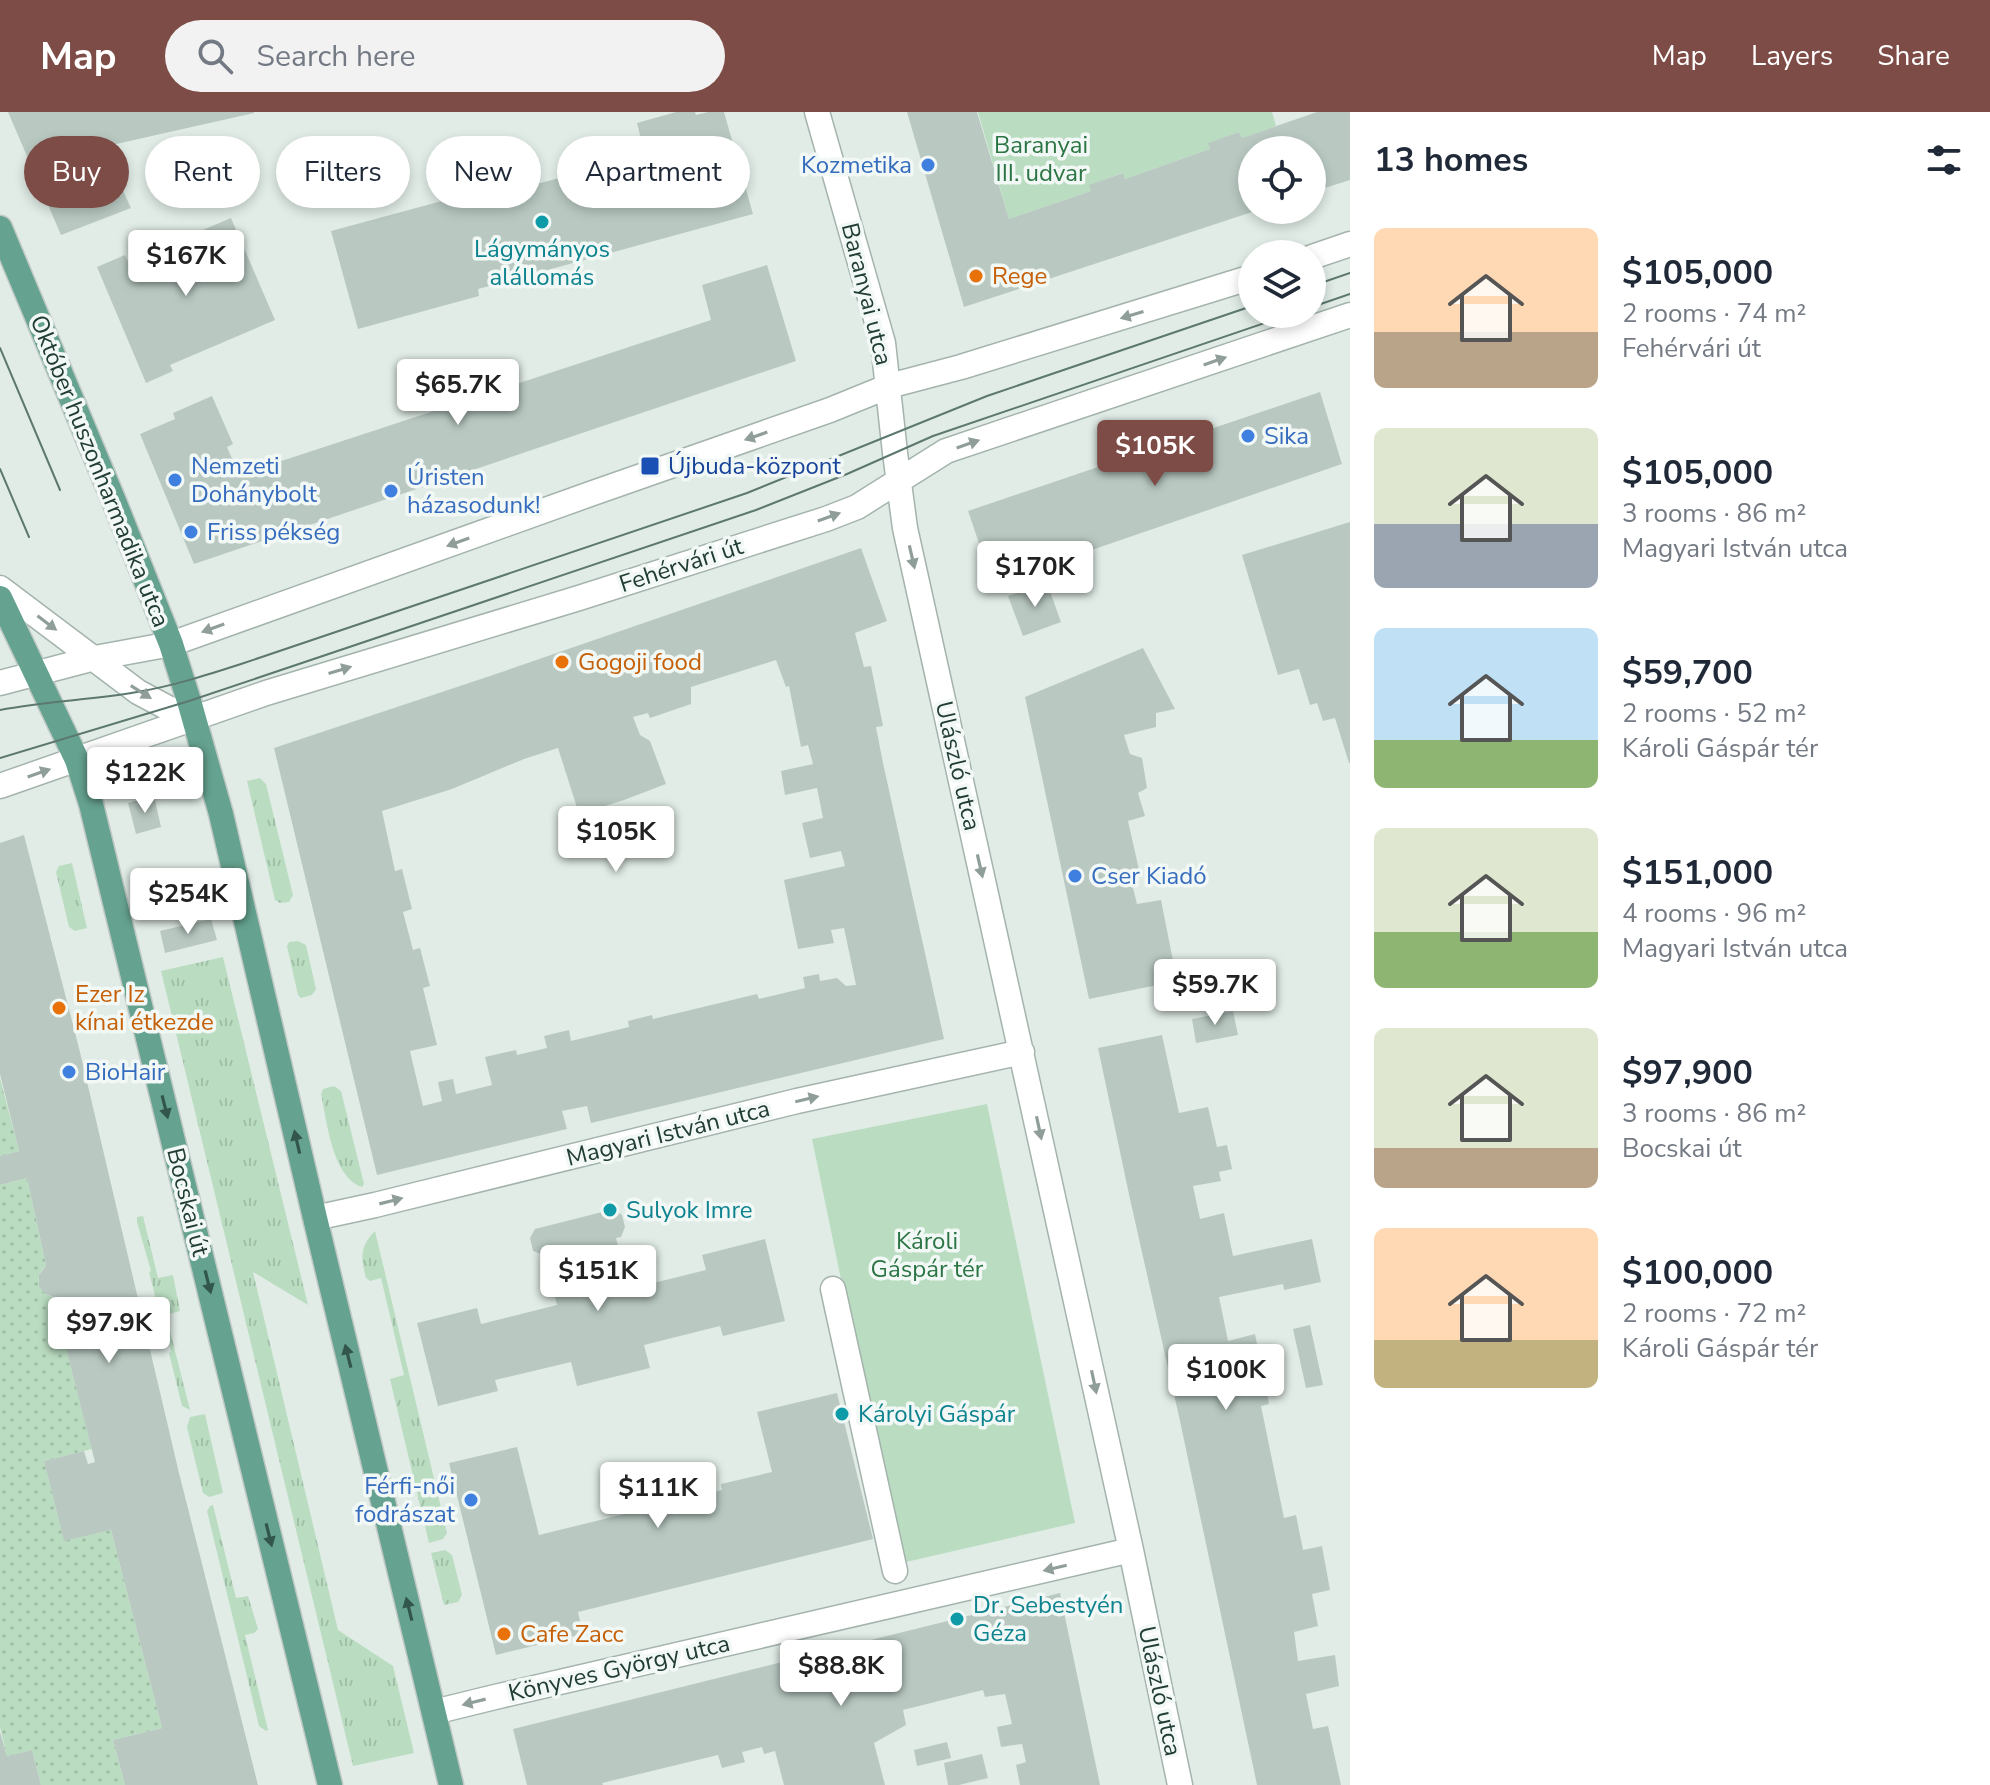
<!DOCTYPE html>
<html lang="en">
<head>
<meta charset="utf-8">
<style>
  body { margin:0; font-family:"Nunito Sans",sans-serif; background:#f2f2f3; color:#1f2937; height:100vh; display:flex; flex-direction:column; font-size:30px; white-space:nowrap }
  * { box-sizing:border-box; margin:0 }
  p { font-size:26px; color:#747a83 }
  .icon { flex:none; width:44px; height:44px; fill:none; stroke:currentColor; stroke-width:2; stroke-linecap:round; stroke-linejoin:round }
  .map { position:relative; flex:1; overflow:hidden }
  .drawer { display:flex; flex-direction:column; background:#fff; width:640px }
  .drawer>* { flex:none }
  .banner { position:absolute; left:24px; top:24px; width:760px; height:72px; display:flex; gap:16px }
  .controls { position:absolute; left:1238px; top:24px; display:grid; gap:16px }
  .controls a { display:grid; place-items:center; width:88px; height:88px; border-radius:50%; background:#fff; box-shadow:0 4px 12px #0003; font-size:40px }
  .price { position:absolute; translate:-50% -68px; padding:0 18px; border-radius:8px; background:#fff; color:#222; font-size:26px; line-height:52px; filter:drop-shadow(0 2px 4px #0008) }
  .price::after { content:''; position:absolute; left:50%; top:48px; width:24px; height:18px; margin-left:-12px; background:inherit; clip-path:polygon(0 0,100% 0,50% 100%) }
  .price.on { background:#7e4c46; color:#fff }
  ul { padding:0; list-style:none }
  li { display:flex; align-items:center; gap:24px; height:200px; padding:0 24px }
  li span { display:grid; place-items:center; flex:none; width:224px; height:160px; border-radius:12px; color:#555 }
  li>.icon { margin-inline-start:auto }
  span .icon { width:96px; height:96px; fill:#fffc; stroke-width:1 }
  li b { font-size:34px }
  h2 { display:flex; justify-content:space-between; align-items:center; height:96px; padding:0 24px; font-size:34px }
  .tag { padding:0 28px; border-radius:36px; background:#fff; box-shadow:0 4px 12px #0003; font-size:28px; line-height:72px }
  .tag.on { background:#7e4c46; color:#fff }
  header { display:flex; align-items:center; gap:48px; box-sizing:border-box; height:112px; padding:0 40px; background:#7e4c46; color:#fff }
  header strong { font-size:38px }
  nav { display:flex; gap:44px; margin-inline-start:auto; font-size:28px }
  .search { width:560px; height:72px; background:#f2f2f3; display:flex; align-items:center; gap:20px; box-sizing:border-box; padding:0 28px; border-radius:44px; color:#747a83; font-size:30px }
  main { display:flex; flex:1; min-height:0 }
  .map>svg:first-child { display:block }
  .grass { fill:url(#grass-tufts) }
  .park { fill:#baddc1 }
  .garden { fill:url(#garden-dots) }
  .building { fill:#b9c9c2; fill-rule:evenodd }
  .lines { fill:none; stroke-linecap:round; stroke-linejoin:round }
  .minor-casing { stroke:#a4b4ad; stroke-width:27 }
  .major-casing { stroke:#c1c9c6; stroke-width:27 }
  .minor { stroke:#fff; stroke-width:24 }
  .major { stroke:#65a28f; stroke-width:24 }
  .tram { stroke:#5c786f; stroke-width:2 }
  .oneway { fill:#909e9a }
  .oneway2 { fill:#32564b }
  .shop-dot { fill:#3f7fe0; stroke:#f2f8f5; stroke-width:3 }
  .culture-dot { fill:#0f9aa8; stroke:#f2f8f5; stroke-width:3 }
  .food-dot { fill:#e8710a; stroke:#f2f8f5; stroke-width:3 }
  .transit-dot { fill:#1a4fb4; stroke:#f2f8f5; stroke-width:3 }
  .labels { text-anchor:middle; stroke-width:7; stroke-linejoin:round; paint-order:stroke }
  .park-label { font-size:24px; fill:#2b7443; stroke:#f2f8f5 }
  .shop-label { font-size:24px; fill:#366cbe; stroke:#f2f8f5; text-anchor:start }
  .culture-label { font-size:24px; fill:#0d838f; stroke:#f2f8f5; text-anchor:start }
  .food-label { font-size:24px; fill:#c56008; stroke:#f2f8f5; text-anchor:start }
  .street-label { font-size:24px; fill:#213d34; stroke:#f2f8f5 }
  .transit-label { font-size:24px; fill:#164399; stroke:#f2f8f5; text-anchor:start }
</style>
</head>
<body>
<header>
<strong>Map</strong>
<div class="search"><svg class="icon" aria-label="search" viewBox="0 0 24 24"><circle cx="10" cy="10" r="6"/><path d="M15 15l6 6"/></svg>Search here</div>
<nav><a>Map</a><a>Layers</a><a>Share</a></nav>
</header>
<main>
<div class="map">
<svg width="1350" height="1673" viewBox="0 0 1350 1673">
  <defs>
    <pattern id="grass-tufts" width="24" height="20" patternUnits="userSpaceOnUse" patternTransform="scale(2)"><rect width="24" height="20" fill="#baddc1"/><path d="M3 7l-1-3M5 7V3M7 7l1-3M15 17l-1-3M17 17v-4M19 17l1-3" fill="none" stroke="#a0bfa6"/></pattern>
    <pattern id="garden-dots" width="8" height="8" patternUnits="userSpaceOnUse" patternTransform="scale(2)"><rect width="8" height="8" fill="#baddc1"/><path d="M2 2h.1M6 6h.1" fill="none" stroke="#a0bfa6" stroke-width="1.8" stroke-linecap="round"/></pattern>
  </defs>
  <rect width="100%" height="100%" fill="#e1ece6"/>
  <path class="grass" d="M 260,666 L 266,672 L 293,783 L 289,790 L 280,791 L 275,788 L 247,669 Z
    M 72,751 L 87,816 L 75,819 L 69,815 L 56,760 L 59,754 Z
    M 298,829 L 306,833 L 316,877 L 312,883 L 301,886 L 298,883 L 287,834 L 289,830 Z
    M 223,845 L 308,1193 L 253,1160 L 338,1518 L 393,1554 L 414,1641 L 353,1654 L 161,859 Z
    M 334,974 L 341,979 L 364,1072 L 362,1075 C 332,1065 327,1009 321,982 L 323,977 Z
    M 143,1104 L 158,1166 L 173,1163 L 180,1199 L 166,1203 L 190,1298 L 182,1294 L 169,1241 L 171,1239 L 169,1231 L 167,1231 L 149,1160 L 151,1159 L 137,1110 L 137,1105 Z
    M 375,1119 L 447,1421 L 443,1427 L 429,1431 L 390,1267 L 404,1263 L 381,1166 L 370,1169 L 366,1166 C 361,1146 359,1135 375,1119 Z
    M 205,1302 L 223,1381 L 209,1385 L 203,1381 L 187,1315 L 190,1305 Z
    M 213,1393 L 236,1486 L 248,1484 L 258,1517 L 254,1521 L 245,1523 L 268,1618 L 266,1619 L 259,1614 L 207,1399 L 210,1394 Z
    M 445,1438 L 452,1443 L 462,1483 L 458,1490 L 444,1493 L 431,1441 Z"/>
  <path class="park" d="M 978,0 L 1272,0 L 1276,14 L 1242,26 L 1239,20 L 1209,31 L 1210,37 L 1125,67 L 1122,61 L 1090,73 L 1091,79 L 1009,107 Z
    M 987,992 L 1075,1411 L 906,1450 L 860,1259 L 812,1027 Z"/>
  <path class="garden" d="M 0,966 L 19,1039 L 0,1044 Z
    M 27,1066 L 46,1153 C 34,1165 37,1179 53,1185 L 92,1337 L 44,1349 L 64,1428 L 111,1418 L 162,1616 L 113,1628 L 125,1673 L 41,1673 L 32,1638 L 7,1644 L 0,1615 L 0,1073 Z"/>
  <path class="building" d="M 8,0 L 254,0 L 254,1 L 103,35 L 131,96 L 61,123 Z
    M 676,0 L 695,0 L 696,3 L 708,0 L 724,0 L 753,102 L 478,177 L 479,184 L 358,217 L 331,119 L 453,86 L 455,94 L 645,43 L 637,11 Z
    M 907,0 L 977,0 L 1009,107 L 1091,79 L 1089,73 L 1123,61 L 1125,67 L 1210,37 L 1208,31 L 1239,20 L 1242,26 L 1317,0 L 1350,0 L 1350,68 L 1312,80 L 1312,38 L 1252,38 L 1252,100 L 964,195 Z
    M 231,106 L 275,208 L 170,253 L 173,259 L 146,271 L 97,155 L 125,143 L 128,150 Z
    M 767,153 L 796,249 L 194,452 L 140,322 L 175,307 L 173,301 L 212,284 L 233,332 L 227,335 L 239,363 L 711,208 L 702,173 Z
    M 1320,280 L 1342,352 L 993,472 L 968,399 Z
    M 1350,410 L 1350,651 L 1349,651 L 1335,606 L 1323,609 L 1317,591 L 1310,593 L 1299,557 L 1278,563 L 1242,443 Z
    M 861,436 L 887,509 L 855,521 L 864,555 L 871,554 L 883,614 L 876,615 L 883,651 L 944,927 L 591,1011 L 587,994 L 562,999 L 567,1017 L 377,1063 L 274,636 L 493,563 ZM 776,548 L 786,575 L 789,574 L 801,635 L 808,633 L 813,652 L 781,659 L 785,683 L 817,676 L 823,706 L 802,711 L 810,746 L 841,739 L 845,754 L 784,768 L 798,837 L 834,831 L 831,818 L 844,816 L 856,873 L 846,874 L 837,866 L 820,869 L 819,862 L 803,865 L 805,876 L 759,887 L 757,882 L 653,907 L 652,903 L 628,909 L 629,915 L 571,929 L 569,918 L 544,924 L 547,936 L 517,943 L 516,938 L 485,945 L 492,973 L 456,982 L 453,967 L 438,970 L 442,989 L 423,994 L 410,939 L 437,933 L 423,876 L 430,874 L 420,836 L 413,838 L 403,800 L 412,797 L 402,757 L 395,759 L 382,699 L 452,677 L 524,647 L 558,636 L 579,702 L 624,688 L 666,672 L 650,629 L 640,623 L 633,605 L 648,601 L 650,606 L 691,592 L 691,575 Z
    M 1047,471 L 1061,510 L 1023,524 L 1008,484 Z
    M 1143,536 L 1175,597 L 1156,601 L 1156,615 L 1124,623 L 1130,642 L 1142,646 L 1147,676 L 1138,681 L 1145,704 L 1128,709 L 1140,762 L 1130,764 L 1137,792 L 1161,788 L 1177,869 L 1089,887 L 1025,585 Z
    M 154,684 L 161,715 L 136,722 L 128,691 Z
    M 24,723 L 80,940 L 179,1361 L 258,1673 L 125,1673 L 113,1628 L 162,1616 L 111,1418 L 64,1429 L 44,1349 L 84,1339 L 88,1352 L 95,1350 L 53,1185 L 44,1181 L 39,1174 L 39,1163 L 46,1153 L 27,1066 L 0,1073 L 0,1044 L 19,1039 L 0,962 L 0,731 Z
    M 211,807 L 217,828 L 165,841 L 160,819 Z
    M 1233,899 L 1238,923 L 1196,931 L 1192,907 Z
    M 1162,923 L 1179,1001 L 1208,995 L 1217,1035 L 1227,1033 L 1232,1057 L 1219,1060 L 1221,1069 L 1193,1074 L 1200,1107 L 1224,1101 L 1233,1144 L 1312,1127 L 1321,1170 L 1284,1178 L 1283,1172 L 1219,1185 L 1228,1229 L 1255,1222 L 1269,1292 L 1261,1294 L 1284,1406 L 1296,1403 L 1303,1438 L 1322,1434 L 1330,1478 L 1312,1482 L 1318,1514 L 1294,1520 L 1298,1549 L 1335,1543 L 1339,1574 L 1306,1582 L 1313,1617 L 1328,1614 L 1341,1673 L 1257,1673 L 1180,1309 L 1130,1087 L 1098,936 Z
    M 614,1097 L 622,1103 L 625,1115 L 621,1125 L 616,1126 L 629,1177 L 706,1158 L 702,1143 L 765,1127 L 785,1209 L 723,1224 L 720,1214 L 644,1233 L 650,1256 L 577,1274 L 571,1250 L 495,1268 L 498,1279 L 438,1294 L 417,1211 L 477,1196 L 481,1212 L 557,1193 L 544,1143 L 533,1139 L 530,1126 L 535,1117 Z
    M 1310,1213 L 1323,1273 L 1306,1276 L 1293,1217 Z
    M 837,1281 L 873,1427 L 578,1500 L 583,1522 L 496,1543 L 449,1351 L 517,1335 L 539,1423 L 722,1378 L 721,1372 L 772,1360 L 757,1300 Z
    M 1060,1481 L 1100,1673 L 1020,1673 L 1016,1653 L 1026,1650 L 1022,1632 L 1001,1635 L 997,1615 L 1012,1612 L 1005,1582 L 985,1585 L 983,1578 L 903,1598 L 906,1613 L 874,1631 L 885,1673 L 784,1673 L 775,1639 L 764,1642 L 762,1635 L 742,1640 L 745,1650 L 722,1656 L 718,1643 L 602,1671 L 603,1673 L 527,1673 L 513,1617 Z
    M 0,1620 L 7,1644 L 32,1638 L 41,1673 L 0,1673 Z
    M 947,1630 L 951,1646 L 917,1654 L 914,1638 Z
    M 982,1642 L 988,1666 L 959,1673 L 948,1673 L 944,1651 Z"/>
  <g class="lines">
    <g class="minor-casing">
      <path id="minor" d="M 817,0 L 883,231 L 895,341 L 905,416 L 1131,1438 L 1180,1673
        M 1312,145 L 1350,132
        M 0,476 L 138,580 L 168,596 L 192,606
        M 0,571 L 95,546 L 171,532 L 593,381 L 830,298 L 889,274 L 961,255 L 1252,165
        M 0,674 L 266,581 L 579,486 L 826,407 L 857,395 L 946,339 L 1350,203
        M 315,1106 L 375,1093 L 797,989 L 1022,940
        M 833,1177 L 895,1459
        M 434,1600 L 495,1585 L 1131,1438"/>
    </g>
    <g class="major-casing">
      <path id="major" d="M 0,116 L 114,389 L 171,532 L 189,589 L 221,702 L 315,1106 L 451,1673
        M 0,486 L 77,648 L 91,692 L 330,1673"/>
    </g>
    <use href="#minor" class="minor"/>
    <use href="#major" class="major"/>
    <path class="tram" d="M 1312,174 L 1350,161
      M 1312,195 L 1350,182
      M 0,236 L 60,378
      M 0,357 L 29,425
      M 0,598 C 45,589 92,588 137,580 C 173,574 207,563 241,552 L 747,381 L 987,284 L 1252,194
      M 0,646 L 189,589 L 756,398 L 847,362 L 933,324 L 1291,202"/>
  </g>
  <defs><path id="oneway-solid" d="M-6-.8H1V-3.2L6.5 0L1 3.2V.8H-6Z" transform="scale(2)"/></defs>
  <g class="oneway">
    <use href="#oneway-solid" transform="translate(1132 203) rotate(163)"/>
    <use href="#oneway-solid" transform="translate(1215 249) rotate(-19)"/>
    <use href="#oneway-solid" transform="translate(756 324) rotate(161)"/>
    <use href="#oneway-solid" transform="translate(968 332) rotate(-19)"/>
    <use href="#oneway-solid" transform="translate(829 405) rotate(-20)"/>
    <use href="#oneway-solid" transform="translate(458 430) rotate(160)"/>
    <use href="#oneway-solid" transform="translate(912 445) rotate(77)"/>
    <use href="#oneway-solid" transform="translate(47 511) rotate(37)"/>
    <use href="#oneway-solid" transform="translate(213 516) rotate(160)"/>
    <use href="#oneway-solid" transform="translate(340 558) rotate(-17)"/>
    <use href="#oneway-solid" transform="translate(141 580) rotate(32)"/>
    <use href="#oneway-solid" transform="translate(39 661) rotate(-19)"/>
    <use href="#oneway-solid" transform="translate(980 754) rotate(77)"/>
    <use href="#oneway-solid" transform="translate(807 987) rotate(-13)"/>
    <use href="#oneway-solid" transform="translate(1039 1016) rotate(78)"/>
    <use href="#oneway-solid" transform="translate(391 1089) rotate(-14)"/>
    <use href="#oneway-solid" transform="translate(1094 1270) rotate(78)"/>
    <use href="#oneway-solid" transform="translate(1055 1456) rotate(167)"/>
    <use href="#oneway-solid" transform="translate(474 1590) rotate(166)"/>
  </g>
  <g class="oneway2">
    <use href="#oneway-solid" transform="translate(165 995) rotate(76)"/>
    <use href="#oneway-solid" transform="translate(297 1030) rotate(-103)"/>
    <use href="#oneway-solid" transform="translate(208 1170) rotate(76)"/>
    <use href="#oneway-solid" transform="translate(348 1244) rotate(-104)"/>
    <use href="#oneway-solid" transform="translate(269 1423) rotate(76)"/>
    <use href="#oneway-solid" transform="translate(409 1497) rotate(-104)"/>
  </g>
  <g class="shop-dot">
    <circle cx="928" cy="53" r="8"/>
    <circle cx="1248" cy="324" r="8"/>
    <circle cx="175" cy="368" r="8"/>
    <circle cx="391" cy="379" r="8"/>
    <circle cx="191" cy="420" r="8"/>
    <circle cx="1075" cy="764" r="8"/>
    <circle cx="69" cy="960" r="8"/>
    <circle cx="471" cy="1388" r="8"/>
  </g>
  <g class="culture-dot">
    <circle cx="542" cy="110" r="8"/>
    <circle cx="610" cy="1098" r="8"/>
    <circle cx="842" cy="1302" r="8"/>
    <circle cx="957" cy="1507" r="8"/>
  </g>
  <g class="food-dot">
    <circle cx="976" cy="164" r="8"/>
    <circle cx="562" cy="550" r="8"/>
    <circle cx="59" cy="896" r="8"/>
    <circle cx="504" cy="1522" r="8"/>
  </g>
  <rect class="transit-dot" x="640" y="344" width="20" height="20" rx="4"/>
  <g class="labels">
    <g class="park-label">
      <text x="1041" y="41">Baranyai<tspan x="1041" dy="28">III. udvar</tspan></text>
      <text x="927" y="1137">Károli<tspan x="927" dy="28">Gáspár tér</tspan></text>
    </g>
    <g class="shop-label">
      <text x="912" y="61" text-anchor="end">Kozmetika</text>
      <text x="1264" y="332">Sika</text>
      <text x="191" y="362">Nemzeti<tspan x="191" dy="28">Dohánybolt</tspan></text>
      <text x="407" y="373">Úristen<tspan x="407" dy="28">házasodunk!</tspan></text>
      <text x="207" y="428">Friss pékség</text>
      <text x="1091" y="772">Cser Kiadó</text>
      <text x="85" y="968">BioHair</text>
      <text x="455" y="1382" text-anchor="end">Férfi-női<tspan x="455" dy="28">fodrászat</tspan></text>
    </g>
    <g class="culture-label">
      <text x="542" y="145" text-anchor="middle">Lágymányos<tspan x="542" dy="28">alállomás</tspan></text>
      <text x="626" y="1106">Sulyok Imre</text>
      <text x="858" y="1310">Károlyi Gáspár</text>
      <text x="973" y="1501">Dr. Sebestyén<tspan x="973" dy="28">Géza</tspan></text>
    </g>
    <g class="food-label">
      <text x="992" y="172">Rege</text>
      <text x="578" y="558">Gogoji food</text>
      <text x="75" y="890">Ezer Iz<tspan x="75" dy="28">kínai étkezde</tspan></text>
      <text x="520" y="1530">Cafe Zacc</text>
    </g>
    <g class="street-label">
      <text transform="translate(867 182) rotate(76)" y="8">Baranyai utca</text>
      <text transform="translate(100 359) rotate(68)" y="8">Október huszonharmadika utca</text>
      <text transform="translate(681 453) rotate(-18)" y="8">Fehérvári út</text>
      <text transform="translate(958 654) rotate(77)" y="8">Ulászló utca</text>
      <text transform="translate(668 1021) rotate(-14)" y="8">Magyari István utca</text>
      <text transform="translate(188 1090) rotate(76)" y="8">Bocskai út</text>
      <text transform="translate(619 1556) rotate(-13)" y="8">Könyves György utca</text>
      <text transform="translate(1160 1579) rotate(78)" y="8">Ulászló utca</text>
    </g>
    <g class="transit-label">
      <text x="668" y="362">Újbuda-központ</text>
    </g>
  </g>
</svg>
<div class="controls">
<a><svg class="icon" aria-label="locate" viewBox="0 0 24 24"><circle cx="12" cy="12" r="6"/><path d="M12 2v4M12 18v4M2 12h4M18 12h4"/></svg></a>
<a><svg class="icon" aria-label="layers" viewBox="0 0 24 24"><path d="M12 4l9 5-9 5-9-5zM3 14l9 5 9-5"/></svg></a>
</div>
<b class="price" style="left:186px;top:186px">$167K</b>
<b class="price" style="left:458px;top:315px">$65.7K</b>
<b class="price on" style="left:1155px;top:376px">$105K</b>
<b class="price" style="left:1035px;top:497px">$170K</b>
<b class="price" style="left:145px;top:703px">$122K</b>
<b class="price" style="left:616px;top:762px">$105K</b>
<b class="price" style="left:188px;top:824px">$254K</b>
<b class="price" style="left:1215px;top:915px">$59.7K</b>
<b class="price" style="left:598px;top:1201px">$151K</b>
<b class="price" style="left:109px;top:1253px">$97.9K</b>
<b class="price" style="left:1226px;top:1300px">$100K</b>
<b class="price" style="left:658px;top:1418px">$111K</b>
<b class="price" style="left:841px;top:1596px">$88.8K</b>
<div class="banner">
<a class="tag on">Buy</a>
<a class="tag">Rent</a>
<a class="tag">Filters</a>
<a class="tag">New</a>
<a class="tag">Apartment</a>
</div>
</div>
<section class="drawer">
<h2>13 homes<svg class="icon" aria-label="filters" viewBox="0 0 24 24"><path d="M4 7h16M4 17h16"/><circle cx="9" cy="7" r="2"/><circle cx="15" cy="17" r="2"/></svg></h2>
<ul>
<li><span style="background:linear-gradient(#ffd9b3 65%,#b9a48a 0)"><svg class="icon" aria-label="home" viewBox="0 0 24 24"><path d="M3 11l9-7 9 7M6 9v11h12V9"/></svg></span><div><b>$105,000</b><p>2 rooms · 74 m²</p><p>Fehérvári út</p></div></li>
<li><span style="background:linear-gradient(#dfe7d0 60%,#9aa5b1 0)"><svg class="icon" aria-label="home" viewBox="0 0 24 24"><path d="M3 11l9-7 9 7M6 9v11h12V9"/></svg></span><div><b>$105,000</b><p>3 rooms · 86 m²</p><p>Magyari István utca</p></div></li>
<li><span style="background:linear-gradient(#bfe0f5 70%,#8fb573 0)"><svg class="icon" aria-label="home" viewBox="0 0 24 24"><path d="M3 11l9-7 9 7M6 9v11h12V9"/></svg></span><div><b>$59,700</b><p>2 rooms · 52 m²</p><p>Károli Gáspár tér</p></div></li>
<li><span style="background:linear-gradient(#dfe7d0 65%,#8fb573 0)"><svg class="icon" aria-label="home" viewBox="0 0 24 24"><path d="M3 11l9-7 9 7M6 9v11h12V9"/></svg></span><div><b>$151,000</b><p>4 rooms · 96 m²</p><p>Magyari István utca</p></div></li>
<li><span style="background:linear-gradient(#dfe7d0 75%,#b9a48a 0)"><svg class="icon" aria-label="home" viewBox="0 0 24 24"><path d="M3 11l9-7 9 7M6 9v11h12V9"/></svg></span><div><b>$97,900</b><p>3 rooms · 86 m²</p><p>Bocskai út</p></div></li>
<li><span style="background:linear-gradient(#ffd9b3 70%,#c2b280 0)"><svg class="icon" aria-label="home" viewBox="0 0 24 24"><path d="M3 11l9-7 9 7M6 9v11h12V9"/></svg></span><div><b>$100,000</b><p>2 rooms · 72 m²</p><p>Károli Gáspár tér</p></div></li>
</ul>
</section>
</main>
</body>
</html>
